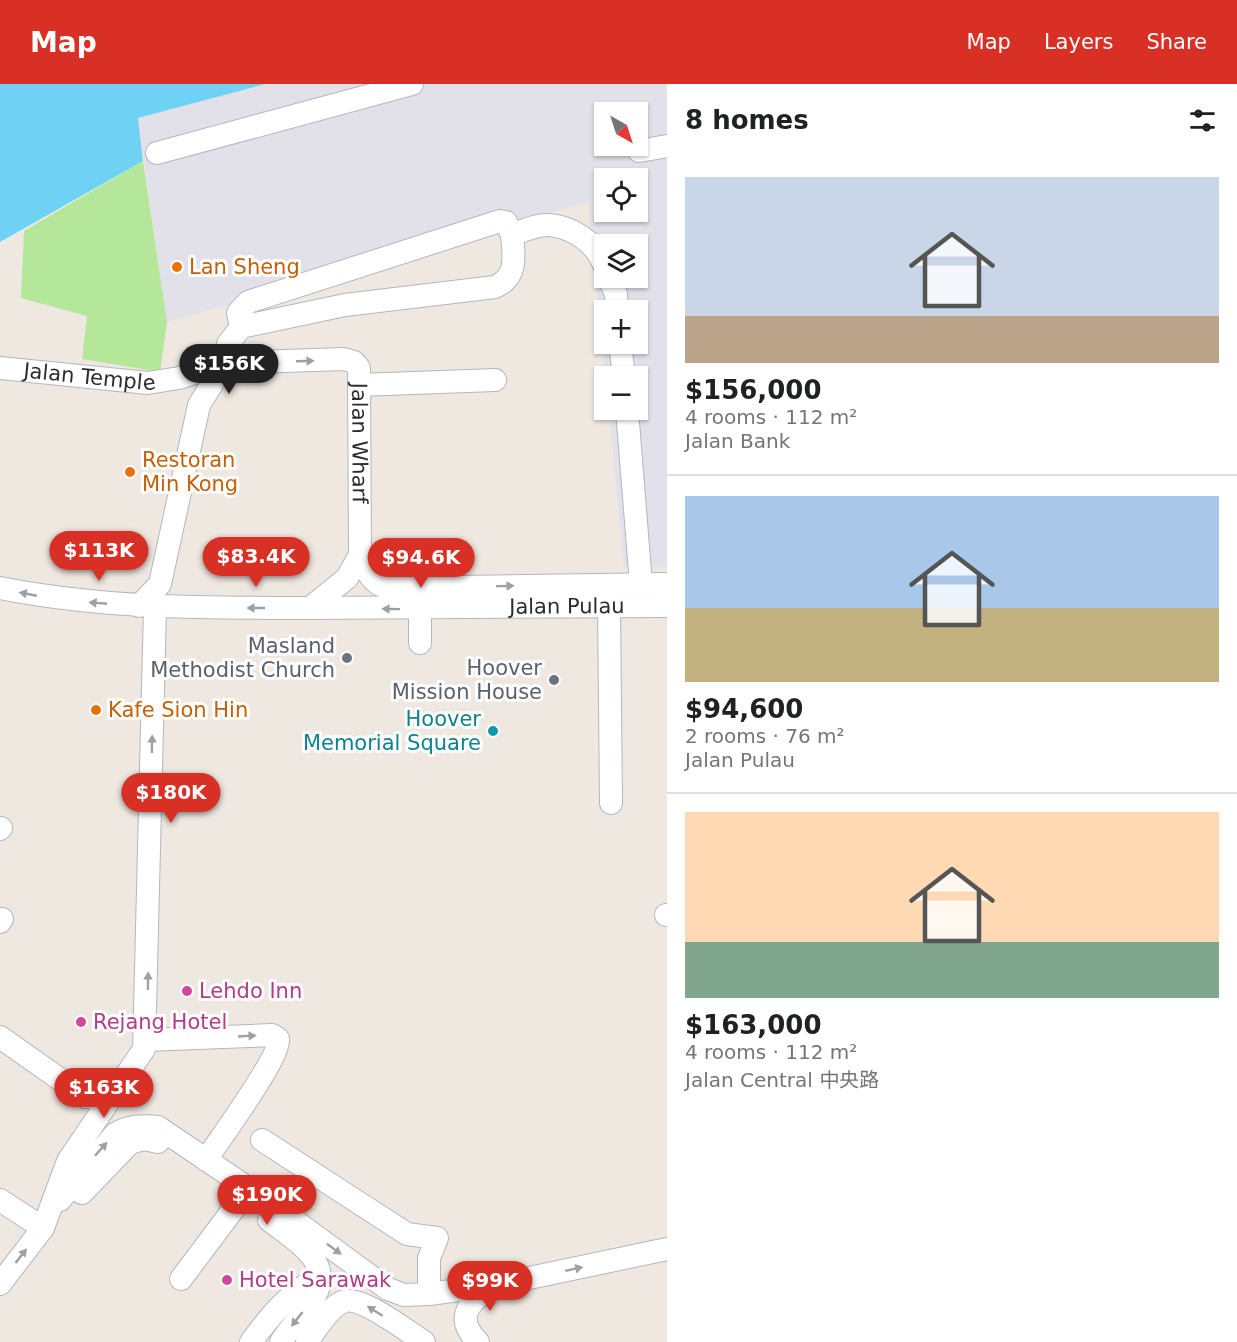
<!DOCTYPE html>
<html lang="en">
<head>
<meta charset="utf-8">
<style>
  body { margin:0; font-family:"DejaVu Sans","Noto Sans SC",sans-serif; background:#f6f6f6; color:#202124; height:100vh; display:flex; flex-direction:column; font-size:22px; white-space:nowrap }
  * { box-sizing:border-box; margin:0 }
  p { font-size:20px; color:#757577 }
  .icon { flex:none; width:33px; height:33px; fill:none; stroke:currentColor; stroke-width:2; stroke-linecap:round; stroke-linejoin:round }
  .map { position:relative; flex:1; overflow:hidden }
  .drawer { display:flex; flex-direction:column; background:#fff; width:570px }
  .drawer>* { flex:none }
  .needle { width:39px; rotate:141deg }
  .fabs { position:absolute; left:594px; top:18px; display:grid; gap:12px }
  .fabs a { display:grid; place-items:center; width:54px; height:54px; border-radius:0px; background:#fff; box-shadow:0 2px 4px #0004; font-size:30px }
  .price { position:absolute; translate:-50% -51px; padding:0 14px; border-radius:21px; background:#d93025; color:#fff; font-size:20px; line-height:39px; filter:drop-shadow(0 2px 3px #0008) }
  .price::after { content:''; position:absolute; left:50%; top:36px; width:18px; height:14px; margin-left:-9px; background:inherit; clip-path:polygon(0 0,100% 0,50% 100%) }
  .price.selected { background:#222; color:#fff }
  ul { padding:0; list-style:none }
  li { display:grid; align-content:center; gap:12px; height:318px; padding:0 18px }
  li+li { border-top:2px solid #e0e0e0 }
  li span { display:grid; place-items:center; height:186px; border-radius:0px; color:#555 }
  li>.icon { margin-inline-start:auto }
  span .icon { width:108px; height:108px; fill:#fffc; stroke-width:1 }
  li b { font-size:26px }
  h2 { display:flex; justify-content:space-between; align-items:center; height:72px; padding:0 18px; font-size:26px }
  header { display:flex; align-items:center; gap:36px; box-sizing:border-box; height:84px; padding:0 30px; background:#d93025; color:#fff }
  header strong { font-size:28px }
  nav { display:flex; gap:33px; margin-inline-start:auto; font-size:21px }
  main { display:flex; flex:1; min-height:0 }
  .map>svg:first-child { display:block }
  .industrial { fill:#e2e0e8; fill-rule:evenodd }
  .green { fill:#b5e79a }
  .water { fill:#6fd2f4 }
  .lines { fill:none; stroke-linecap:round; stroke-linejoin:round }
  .minor-casing { stroke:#b3b6c1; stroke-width:24 }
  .minor { stroke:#fff; stroke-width:22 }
  .oneway { fill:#a0a0a0 }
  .food-dot { fill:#e8710a; stroke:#fff; stroke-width:2 }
  .worship-dot { fill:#6b7280; stroke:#fff; stroke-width:2 }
  .culture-dot { fill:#0f9aa8; stroke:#fff; stroke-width:2 }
  .hotel-dot { fill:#d1479c; stroke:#fff; stroke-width:2 }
  .labels { text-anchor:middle; stroke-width:6; stroke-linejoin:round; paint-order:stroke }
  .food-label { font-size:21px; fill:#c56008; stroke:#fff; text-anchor:start }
  .street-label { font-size:21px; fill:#2d2d2d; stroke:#fff }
  .worship-label { font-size:21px; fill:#5b616d; stroke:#fff; text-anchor:end }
  .culture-label { font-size:21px; fill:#0d838f; stroke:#fff; text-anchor:end }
  .hotel-label { font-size:21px; fill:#b23c85; stroke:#fff; text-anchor:start }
</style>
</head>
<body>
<header>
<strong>Map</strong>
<nav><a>Map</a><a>Layers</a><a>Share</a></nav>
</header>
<main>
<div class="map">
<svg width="667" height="1258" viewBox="0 0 667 1258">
  <rect width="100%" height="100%" fill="#efe8e0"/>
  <path class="industrial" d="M 264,0 L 667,0 L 667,483 L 624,484 L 609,326 L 638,326 L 638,292 L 605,292 L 588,118 L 167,238 L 138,34 ZM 604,28 L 638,28 L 638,62 L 604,62 ZM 604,94 L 638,94 L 638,128 L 604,128 ZM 604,160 L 638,160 L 638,194 L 604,194 ZM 604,226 L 638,226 L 638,260 L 604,260 Z"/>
  <path class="green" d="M 143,77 L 167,238 L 160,288 L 82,275 L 87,232 L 21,214 L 24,147 Z"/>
  <path class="water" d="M 0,0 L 265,0 L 138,34 L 143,77 L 0,158 Z"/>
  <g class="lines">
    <g class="minor-casing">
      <g id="minor">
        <path d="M 639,67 L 667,62"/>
        <path d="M 157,69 L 412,0"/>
        <path d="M 609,194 L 616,210 L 617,226"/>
        <path d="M 241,243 L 238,229 L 248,218 L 500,137 L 506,138 L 512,151"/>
        <path d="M 620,260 L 624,292"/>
        <path id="s1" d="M 0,284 L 148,299 L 179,294 L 225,279 L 344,275 L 354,278 L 359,284 L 360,471 C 366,487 373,503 392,504 L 667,500"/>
        <path d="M 359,301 L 495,296"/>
        <path d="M 627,326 L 641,500"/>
        <path id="s2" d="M 0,504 C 101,524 201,524 303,524 C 425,524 546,522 667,522"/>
        <path d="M 139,522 L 160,500 L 199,321 L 225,279 L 228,260 L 241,243 L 345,221 L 495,203 C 518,193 514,172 512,151 C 523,147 537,140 549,141 C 573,143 596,159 604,181"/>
        <path d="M 609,522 L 611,719"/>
        <path d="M 310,524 L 347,494 L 360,471"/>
        <path d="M 420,559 L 420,525"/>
        <path d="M 0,745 L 1,744"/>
        <path d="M 666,831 L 667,831"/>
        <path d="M 0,838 L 2,835"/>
        <path d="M 0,953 L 85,1013 L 108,1014 L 115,1010"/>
        <path d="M 146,956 L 272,951 L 278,955 C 281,972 219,1056 206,1076"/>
        <path d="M 262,1056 L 407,1150 L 437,1154 L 429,1174 L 429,1210"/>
        <path d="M 82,1109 L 130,1059 L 144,1055 L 158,1058"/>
        <path d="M 0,1116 L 43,1144"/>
        <path d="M 60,1116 L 115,1050 C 129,1042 142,1041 158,1043 L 273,1121 L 388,1205 L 404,1211 L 429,1210 L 496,1201 L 667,1165"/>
        <path d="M 269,1136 C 293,1155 334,1176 315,1212 C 306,1228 291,1242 281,1258"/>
        <path d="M 181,1195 L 241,1115"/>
        <path d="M 0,1200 L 43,1144 L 68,1077 L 144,965 L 155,524"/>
        <path d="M 251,1258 C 273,1228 288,1211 320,1192"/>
        <path d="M 307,1258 C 316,1246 330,1221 345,1217 C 363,1213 408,1248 424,1258"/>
        <path d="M 478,1258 C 453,1233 470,1216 494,1202"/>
      </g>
    </g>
    <use href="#minor" class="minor"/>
  </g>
  <defs><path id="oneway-solid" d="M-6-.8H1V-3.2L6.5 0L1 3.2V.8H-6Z" transform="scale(1.5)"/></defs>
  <g class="oneway">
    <use href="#oneway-solid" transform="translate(305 277) rotate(-2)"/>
    <use href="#oneway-solid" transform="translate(505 502) rotate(-1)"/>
    <use href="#oneway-solid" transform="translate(28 510) rotate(-169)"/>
    <use href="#oneway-solid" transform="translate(98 519) rotate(-175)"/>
    <use href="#oneway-solid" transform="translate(256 524) rotate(-180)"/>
    <use href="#oneway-solid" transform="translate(391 525) rotate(-179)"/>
    <use href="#oneway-solid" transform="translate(152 660) rotate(-89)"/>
    <use href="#oneway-solid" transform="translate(148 897) rotate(-89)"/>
    <use href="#oneway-solid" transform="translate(247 952) rotate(-3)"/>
    <use href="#oneway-solid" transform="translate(101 1065) rotate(-48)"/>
    <use href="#oneway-solid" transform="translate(334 1165) rotate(36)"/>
    <use href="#oneway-solid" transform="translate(21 1172) rotate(-52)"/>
    <use href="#oneway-solid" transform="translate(574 1185) rotate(-12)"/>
    <use href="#oneway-solid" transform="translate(375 1227) rotate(-148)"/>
    <use href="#oneway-solid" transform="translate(297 1235) rotate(128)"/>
  </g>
  <g class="food-dot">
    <circle cx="177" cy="183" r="6"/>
    <circle cx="130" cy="388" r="6"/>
    <circle cx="96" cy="626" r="6"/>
  </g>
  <g class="worship-dot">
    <circle cx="347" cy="574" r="6"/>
    <circle cx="554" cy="596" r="6"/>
  </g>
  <circle class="culture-dot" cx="493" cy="647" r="6"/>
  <g class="hotel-dot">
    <circle cx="187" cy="907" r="6"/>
    <circle cx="81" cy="938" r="6"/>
    <circle cx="227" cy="1196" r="6"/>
  </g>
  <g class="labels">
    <g class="food-label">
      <text x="189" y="190">Lan Sheng</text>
      <text x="142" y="383">Restoran<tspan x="142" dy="24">Min Kong</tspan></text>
      <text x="108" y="633">Kafe Sion Hin</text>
    </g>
    <g class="street-label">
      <text dy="7" stroke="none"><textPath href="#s1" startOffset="90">Jalan Temple</textPath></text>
      <text dy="7" stroke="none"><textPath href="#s1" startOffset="441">Jalan Wharf</textPath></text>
      <text dy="7" stroke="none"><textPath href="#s2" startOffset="568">Jalan Pulau</textPath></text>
    </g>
    <g class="worship-label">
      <text x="335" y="569">Masland<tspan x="335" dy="24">Methodist Church</tspan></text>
      <text x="542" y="591">Hoover<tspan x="542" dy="24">Mission House</tspan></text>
    </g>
    <g class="culture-label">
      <text x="481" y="642">Hoover<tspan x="481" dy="24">Memorial Square</tspan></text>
    </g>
    <g class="hotel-label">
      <text x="199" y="914">Lehdo Inn</text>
      <text x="93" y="945">Rejang Hotel</text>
      <text x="239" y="1203">Hotel Sarawak</text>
    </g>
  </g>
</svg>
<div class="fabs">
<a><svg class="needle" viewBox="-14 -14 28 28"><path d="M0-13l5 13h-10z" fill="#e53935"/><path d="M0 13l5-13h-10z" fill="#757577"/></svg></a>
<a><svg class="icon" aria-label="locate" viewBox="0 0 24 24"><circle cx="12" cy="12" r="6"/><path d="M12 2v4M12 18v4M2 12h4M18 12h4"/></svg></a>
<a><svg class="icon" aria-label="layers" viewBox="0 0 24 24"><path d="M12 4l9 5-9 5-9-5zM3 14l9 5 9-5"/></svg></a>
<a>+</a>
<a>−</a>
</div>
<b class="price selected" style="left:229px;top:311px">$156K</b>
<b class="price" style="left:99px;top:498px">$113K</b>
<b class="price" style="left:256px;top:504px">$83.4K</b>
<b class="price" style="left:421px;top:505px">$94.6K</b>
<b class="price" style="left:171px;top:740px">$180K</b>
<b class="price" style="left:104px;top:1035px">$163K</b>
<b class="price" style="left:267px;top:1142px">$190K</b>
<b class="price" style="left:490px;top:1228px">$99K</b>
</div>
<section class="drawer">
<h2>8 homes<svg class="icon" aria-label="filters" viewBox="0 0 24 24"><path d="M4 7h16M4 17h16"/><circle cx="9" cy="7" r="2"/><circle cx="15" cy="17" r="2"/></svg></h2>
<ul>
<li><span style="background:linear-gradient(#c9d6e8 75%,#b9a48a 0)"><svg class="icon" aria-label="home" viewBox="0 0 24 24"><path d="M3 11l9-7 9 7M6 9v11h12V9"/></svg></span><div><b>$156,000</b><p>4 rooms · 112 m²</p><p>Jalan Bank</p></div></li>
<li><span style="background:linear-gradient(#a9c7e8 60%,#c2b280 0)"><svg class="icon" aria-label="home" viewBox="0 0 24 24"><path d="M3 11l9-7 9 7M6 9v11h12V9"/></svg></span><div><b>$94,600</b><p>2 rooms · 76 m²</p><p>Jalan Pulau</p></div></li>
<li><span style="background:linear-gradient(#ffd9b3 70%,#7fa58c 0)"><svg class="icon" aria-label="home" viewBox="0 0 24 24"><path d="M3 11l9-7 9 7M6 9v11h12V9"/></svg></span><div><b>$163,000</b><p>4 rooms · 112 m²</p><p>Jalan Central 中央路</p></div></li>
</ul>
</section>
</main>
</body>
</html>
